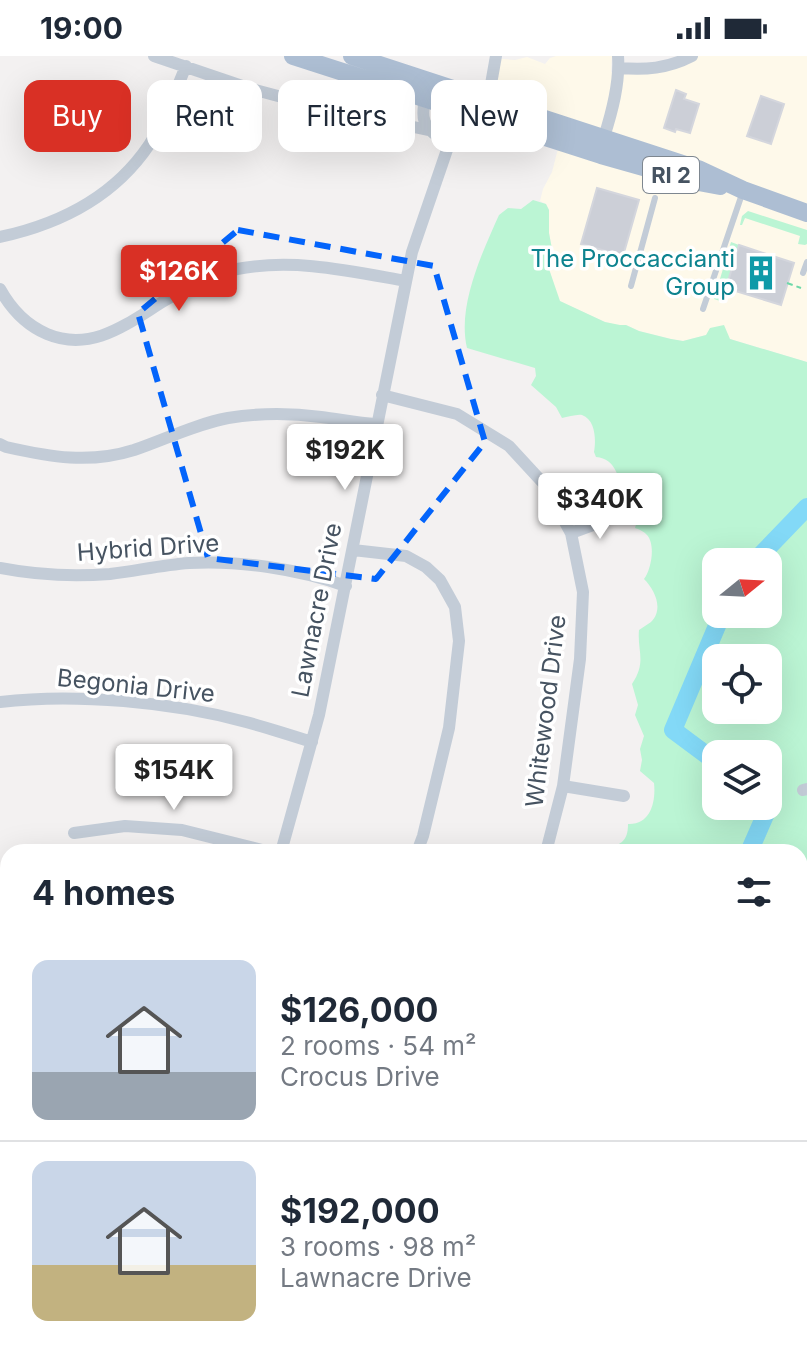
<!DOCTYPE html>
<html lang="en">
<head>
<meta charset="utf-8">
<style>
  body { margin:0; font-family:Inter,sans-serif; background:#f2f2f3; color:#1f2937; height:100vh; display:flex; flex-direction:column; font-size:30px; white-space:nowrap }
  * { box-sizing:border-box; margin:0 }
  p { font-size:26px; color:#747a83 }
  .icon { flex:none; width:44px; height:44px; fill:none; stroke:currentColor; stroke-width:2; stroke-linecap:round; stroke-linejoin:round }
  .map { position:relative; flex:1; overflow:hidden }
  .side { position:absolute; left:0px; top:788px; width:808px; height:514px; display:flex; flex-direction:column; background:#fff; border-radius:24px 24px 0 0; box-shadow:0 8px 32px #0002 }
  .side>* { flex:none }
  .top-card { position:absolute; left:24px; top:24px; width:760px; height:72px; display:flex; gap:16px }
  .needle { width:52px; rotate:72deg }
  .buttons { position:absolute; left:702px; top:492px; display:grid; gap:16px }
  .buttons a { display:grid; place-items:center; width:80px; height:80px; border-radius:16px; background:#fff; box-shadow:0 8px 32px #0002; font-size:40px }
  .price { position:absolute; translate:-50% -68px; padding:0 18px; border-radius:8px; background:#fff; color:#222; font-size:26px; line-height:52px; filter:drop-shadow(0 2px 4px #0008) }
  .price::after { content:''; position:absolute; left:50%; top:48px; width:24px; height:18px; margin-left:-12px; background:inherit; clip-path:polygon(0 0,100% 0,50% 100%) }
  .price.selected { background:#d93025; color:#fff }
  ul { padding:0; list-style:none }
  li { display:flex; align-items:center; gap:24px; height:200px; padding:0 32px }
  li+li { border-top:2px solid #e0e1e3 }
  li span { display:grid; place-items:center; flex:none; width:224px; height:160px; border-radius:16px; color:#555 }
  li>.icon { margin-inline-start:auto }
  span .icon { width:96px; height:96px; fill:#fffc; stroke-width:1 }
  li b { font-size:34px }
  h2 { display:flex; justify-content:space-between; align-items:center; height:96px; padding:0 32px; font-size:34px }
  .tag { padding:0 28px; border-radius:16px; background:#fff; box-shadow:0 8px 32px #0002; font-size:28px; line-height:72px }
  .tag.selected { background:#d93025; color:#fff }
  .status { display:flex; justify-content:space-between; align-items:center; height:56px; padding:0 40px; background:#fff; direction:ltr }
  .status svg { height:22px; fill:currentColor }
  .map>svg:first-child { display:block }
  .commercial { fill:#fef9ea }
  .green { fill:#bbf5d4; fill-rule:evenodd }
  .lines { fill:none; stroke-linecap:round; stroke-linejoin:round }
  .river { stroke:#83d9f7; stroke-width:18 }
  .building { fill:#cccfd7; stroke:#d4d6dd; stroke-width:2 }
  .path { stroke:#6ed8a9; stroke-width:2; stroke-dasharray:6 4; stroke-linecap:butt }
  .lane { stroke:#c3ccd7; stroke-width:6 }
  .street { stroke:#c3ccd7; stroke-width:12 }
  .primary { stroke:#adbed3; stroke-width:18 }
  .marked { fill:none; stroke:#0364fb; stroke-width:6; stroke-dasharray:16 10; stroke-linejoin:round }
  .labels { text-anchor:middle; stroke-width:7; stroke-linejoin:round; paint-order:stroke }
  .shield { fill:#fff; stroke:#7e8790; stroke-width:2 }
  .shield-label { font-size:22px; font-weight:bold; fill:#465361 }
  .culture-label { font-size:24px; fill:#0d838f; stroke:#fff; text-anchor:end }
  .street-label { font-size:24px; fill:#465361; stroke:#fff }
</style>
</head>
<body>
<div class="status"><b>19:00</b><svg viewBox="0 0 49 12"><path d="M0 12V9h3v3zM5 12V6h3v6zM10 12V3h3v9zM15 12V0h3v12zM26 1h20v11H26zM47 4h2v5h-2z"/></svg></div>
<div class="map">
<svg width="807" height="1301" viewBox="0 0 807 1301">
  <rect width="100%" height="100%" fill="#f3f1f1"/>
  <path class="commercial" d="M 556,0 L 612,0 L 611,16 L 615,17 L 693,0 L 807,0 L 807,306 L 730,283 L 706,279 L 683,285 L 671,283 L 639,275 L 626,269 L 620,270 L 605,266 L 559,245 L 549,213 L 552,193 L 549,177 L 549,154 L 546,148 L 540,145 L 543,133 L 552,116 L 560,85 L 489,48 L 491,2 L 515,4 L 527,1 L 545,8 L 550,2 Z"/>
  <path class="green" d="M 533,144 L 546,148 L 549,154 L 549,177 L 552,193 L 549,213 L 560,245 L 605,266 L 620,269 L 626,269 L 639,275 L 671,283 L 683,285 L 706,279 L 710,272 L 724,269 L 730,283 L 807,306 L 807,1213 L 806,1219 L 800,1225 L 800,796 L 604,796 C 619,787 628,788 628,768 C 651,769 656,745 654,727 L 640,715 L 642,704 L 640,693 L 644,680 L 635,659 L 638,649 L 632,628 C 647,606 637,595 639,574 C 643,571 647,569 651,566 C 664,553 655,534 644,523 C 651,514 656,489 647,479 C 645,476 638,473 635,472 C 636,469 638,461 638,459 C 638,447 630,444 625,435 C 616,421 617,403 596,401 L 594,396 C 596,385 596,364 582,359 C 577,358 568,361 562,362 L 556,351 L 531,329 L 536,320 L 535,312 L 467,292 C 457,250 482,197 499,159 L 508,152 L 521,153 ZM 716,506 L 768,506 L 768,558 L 716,558 ZM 716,602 L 768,602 L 768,654 L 716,654 ZM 716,698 L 768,698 L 768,750 L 716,750 Z
    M 748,155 L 807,174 L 807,188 L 805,189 L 798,188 L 800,180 L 745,162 L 742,169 L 740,169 L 742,160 Z
    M 731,186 L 739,189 L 726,231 L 728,232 L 723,246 L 714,243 Z
    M 185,1294 L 414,1294 L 413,1301 L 187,1301 Z"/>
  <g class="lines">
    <path class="river" d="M 754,506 L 807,451
      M 716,706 L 673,674 L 722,558
      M 749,796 L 770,748 L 768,746
      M 316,1301 L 321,1294"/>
  </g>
  <path class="building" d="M 676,34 L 686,38 L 684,43 L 699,48 L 690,77 L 676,73 L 675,76 L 664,72 Z
    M 761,40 L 784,48 L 771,88 L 747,80 Z
    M 597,132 L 639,144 L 623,200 L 581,188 Z
    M 739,189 L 794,207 L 781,249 L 726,232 Z"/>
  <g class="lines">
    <path class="path" d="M 787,227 L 801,232"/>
    <path class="lane" d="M 803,217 L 807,206
      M 631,230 L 655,142
      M 703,253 L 742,138"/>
    <path class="street" d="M 154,0 L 248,32 L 323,52 L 428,74
      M 619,12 C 645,14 667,13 692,0
      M 425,43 C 421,62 423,71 440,82 C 460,95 478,82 487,62
      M 486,43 L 491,28 L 496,0
      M 604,81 C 612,56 620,27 618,0
      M 0,181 C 60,168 114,141 149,89 C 165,65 175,36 186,10
      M 0,233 C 11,253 26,269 47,278 C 92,297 128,267 164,245 C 187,231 211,218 237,213 C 294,202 350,215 406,225
      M 382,339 L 457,358 L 509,390 L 544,428 L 571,477 L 583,536 L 580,603 L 563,730 L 546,796
      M 0,388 L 6,391 C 50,401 90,408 134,394 C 166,383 196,368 228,362 C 258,357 291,357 321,361 C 339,363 357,367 376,368
      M 571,477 L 617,460
      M 353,494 L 406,500 L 426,511 L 440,524 L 455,551 L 459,585 L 449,672 L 423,780 L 417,796
      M 0,512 C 36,519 73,521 110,518 C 136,515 162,509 189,507 C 238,504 299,513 346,530
      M 0,646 C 75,637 173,646 246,666 C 268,672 290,679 312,686
      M 563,730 L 624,740
      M 803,734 L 807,733
      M 74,777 L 125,770 L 182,774 L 270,796
      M 281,796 L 319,659 L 412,196 L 449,88
      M 0,915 L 8,915
      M 0,1261 L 8,1246
      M 121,1301 L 126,1294
      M 587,1301 L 597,1294
      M 780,1301 L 781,1294"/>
    <path class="primary" d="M 293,0 L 601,99 L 693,125 L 720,130
      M 352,0 L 698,113 L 743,134 L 807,157"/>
  </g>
  <path class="marked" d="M 238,174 L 434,210 L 485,386 L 376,523 L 208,502 L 138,257 Z"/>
  <defs>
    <g id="building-bare" transform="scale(2.76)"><path d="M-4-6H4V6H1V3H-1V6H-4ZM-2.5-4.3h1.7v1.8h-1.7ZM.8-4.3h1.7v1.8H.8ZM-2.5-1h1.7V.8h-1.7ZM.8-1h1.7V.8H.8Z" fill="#0f9aa8" stroke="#fff" stroke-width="2.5" paint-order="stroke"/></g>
  </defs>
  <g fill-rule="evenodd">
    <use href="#building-bare" x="761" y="217"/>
  </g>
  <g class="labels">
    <rect class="shield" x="643" y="101" width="56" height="36" rx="6"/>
    <g class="shield-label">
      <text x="671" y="127">RI 2</text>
    </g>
    <g class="culture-label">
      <text x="735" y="211">The Proccaccianti<tspan x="735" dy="28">Group</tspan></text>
    </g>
    <g class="street-label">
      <text transform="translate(148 492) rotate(-4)" y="8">Hybrid Drive</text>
      <text transform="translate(317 554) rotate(-79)" y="8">Lawnacre Drive</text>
      <text transform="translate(136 630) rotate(6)" y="8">Begonia Drive</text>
      <text transform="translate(546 655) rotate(-83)" y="8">Whitewood Drive</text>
    </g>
  </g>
</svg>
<div class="buttons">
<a><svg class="needle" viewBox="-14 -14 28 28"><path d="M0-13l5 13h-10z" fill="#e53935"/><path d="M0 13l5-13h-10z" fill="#747a83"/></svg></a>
<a><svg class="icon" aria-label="locate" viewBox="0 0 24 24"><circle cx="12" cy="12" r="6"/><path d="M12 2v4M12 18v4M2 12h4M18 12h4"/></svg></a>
<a><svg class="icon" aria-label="layers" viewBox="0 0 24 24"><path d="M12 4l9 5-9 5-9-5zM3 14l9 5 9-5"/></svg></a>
</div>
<b class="price selected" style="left:179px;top:257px">$126K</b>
<b class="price" style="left:345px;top:436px">$192K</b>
<b class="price" style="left:600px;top:485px">$340K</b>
<b class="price" style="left:174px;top:756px">$154K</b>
<div class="top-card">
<a class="tag selected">Buy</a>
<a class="tag">Rent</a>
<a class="tag">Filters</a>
<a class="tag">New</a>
</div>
<section class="side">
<h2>4 homes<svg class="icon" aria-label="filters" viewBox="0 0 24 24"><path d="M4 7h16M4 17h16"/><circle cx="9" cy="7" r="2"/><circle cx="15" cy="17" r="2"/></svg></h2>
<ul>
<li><span style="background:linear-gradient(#c9d6e8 70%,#9aa5b1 0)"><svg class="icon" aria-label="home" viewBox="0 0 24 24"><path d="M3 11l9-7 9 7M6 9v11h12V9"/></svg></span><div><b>$126,000</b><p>2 rooms · 54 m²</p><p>Crocus Drive</p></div></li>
<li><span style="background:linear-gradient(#c9d6e8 65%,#c2b280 0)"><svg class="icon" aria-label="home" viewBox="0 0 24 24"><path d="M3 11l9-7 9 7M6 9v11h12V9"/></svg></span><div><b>$192,000</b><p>3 rooms · 98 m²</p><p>Lawnacre Drive</p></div></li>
</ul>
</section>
</div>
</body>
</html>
